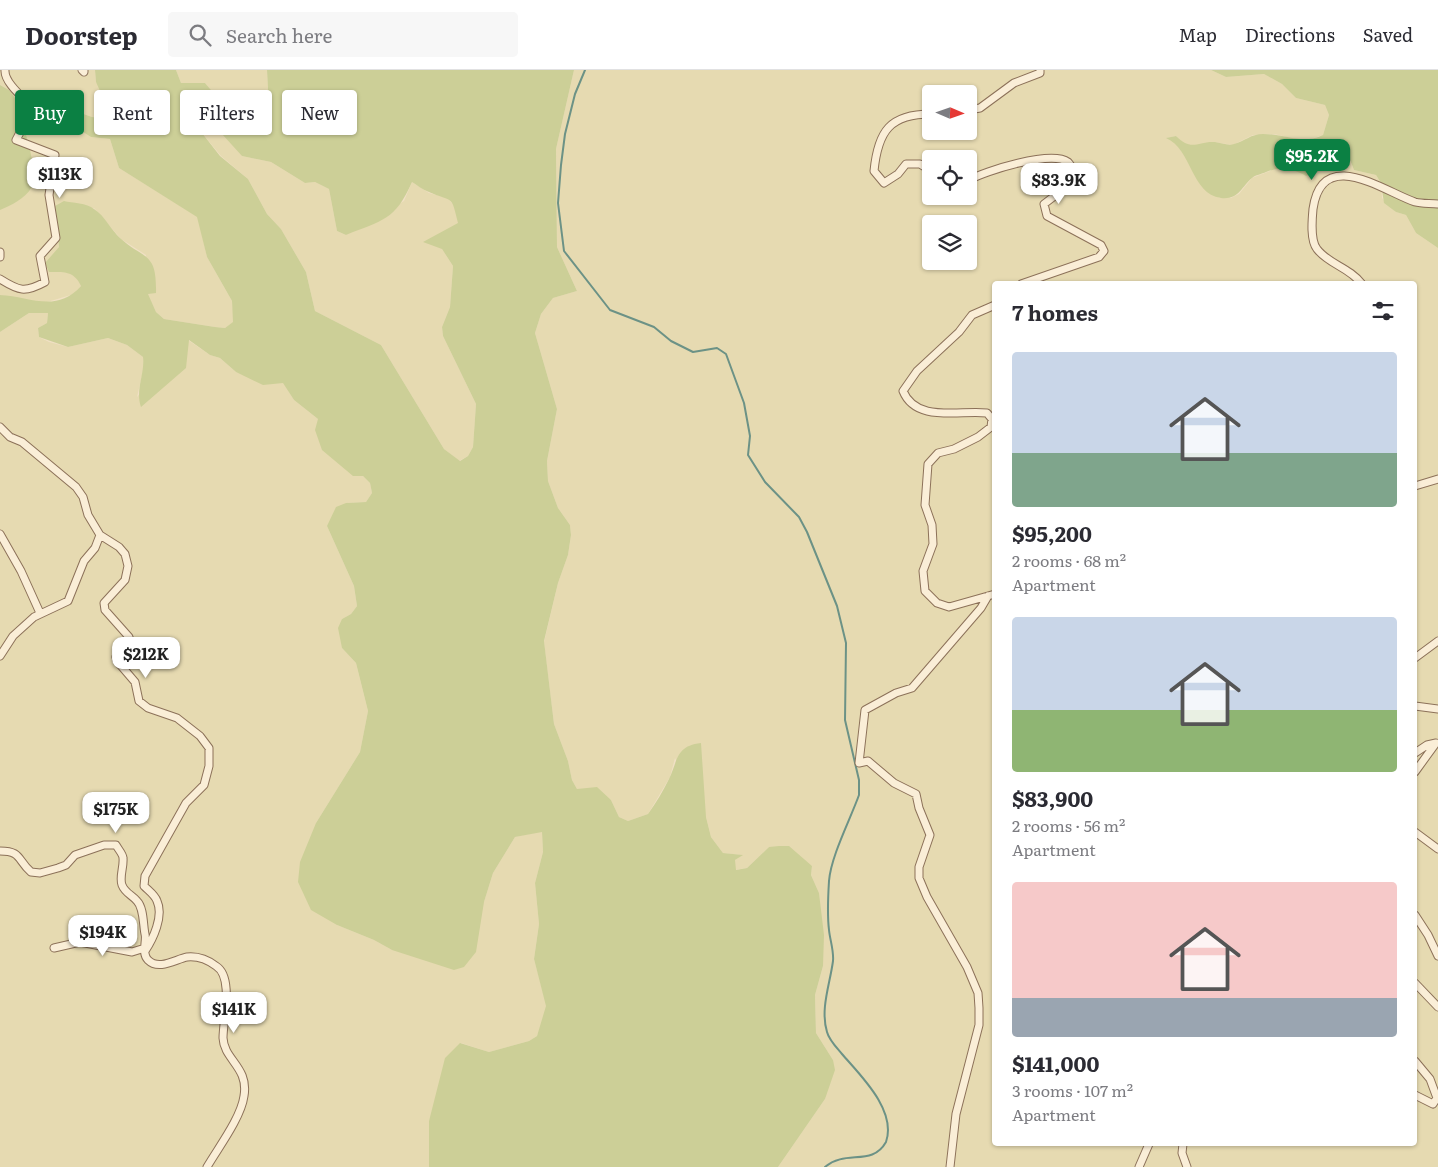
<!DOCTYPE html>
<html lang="en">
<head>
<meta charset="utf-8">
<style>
  body { margin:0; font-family:Literata,serif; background:#f7f7f7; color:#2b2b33; height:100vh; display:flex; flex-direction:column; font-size:19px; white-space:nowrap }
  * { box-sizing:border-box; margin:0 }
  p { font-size:16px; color:#7c7c81 }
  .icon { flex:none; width:28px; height:28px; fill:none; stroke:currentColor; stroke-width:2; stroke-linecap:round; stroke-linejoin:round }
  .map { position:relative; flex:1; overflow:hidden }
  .drawer { position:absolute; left:992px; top:211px; width:425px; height:865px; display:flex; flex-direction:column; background:#fff; border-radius:5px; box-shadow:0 1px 4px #0004 }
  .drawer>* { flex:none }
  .top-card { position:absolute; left:15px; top:20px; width:475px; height:45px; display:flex; gap:10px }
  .needle { width:32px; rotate:92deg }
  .controls { position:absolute; left:922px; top:15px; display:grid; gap:10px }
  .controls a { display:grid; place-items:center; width:55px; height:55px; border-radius:5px; background:#fff; box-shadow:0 1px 4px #0004; font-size:25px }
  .price { position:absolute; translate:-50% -42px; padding:0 11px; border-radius:10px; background:#fff; color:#222; font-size:16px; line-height:32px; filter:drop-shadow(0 1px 2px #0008) }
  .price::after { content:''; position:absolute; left:50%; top:30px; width:15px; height:11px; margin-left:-8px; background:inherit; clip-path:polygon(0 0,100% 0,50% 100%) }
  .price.on { background:#0b8043; color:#fff }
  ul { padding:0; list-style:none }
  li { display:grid; align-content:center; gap:10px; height:265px; padding:0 20px }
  li span { display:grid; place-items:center; height:155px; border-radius:5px; color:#555 }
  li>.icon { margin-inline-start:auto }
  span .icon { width:90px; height:90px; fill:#fffc; stroke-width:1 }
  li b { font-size:21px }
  h2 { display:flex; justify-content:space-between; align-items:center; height:60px; padding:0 20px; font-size:21px }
  .chip { padding:0 18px; border-radius:5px; background:#fff; box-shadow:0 1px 4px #0004; font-size:18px; line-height:45px }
  .chip.on { background:#0b8043; color:#fff }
  header { display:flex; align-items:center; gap:30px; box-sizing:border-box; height:70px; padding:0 25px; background:#fff; border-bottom:1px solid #e1e1e2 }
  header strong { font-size:24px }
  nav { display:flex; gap:28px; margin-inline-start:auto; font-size:18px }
  .search { width:350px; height:45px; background:#f7f7f7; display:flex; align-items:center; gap:12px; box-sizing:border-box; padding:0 18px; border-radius:5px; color:#7c7c81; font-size:19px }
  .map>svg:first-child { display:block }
  .farmland { fill:#e6dab1; fill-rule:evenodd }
  .green { fill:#cccf97 }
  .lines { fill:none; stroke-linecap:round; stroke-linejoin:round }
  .stream { stroke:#6c9286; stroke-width:2 }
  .minor-casing { stroke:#8c7159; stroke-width:9 }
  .minor { stroke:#faeed7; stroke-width:7 }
</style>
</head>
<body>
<header>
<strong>Doorstep</strong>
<div class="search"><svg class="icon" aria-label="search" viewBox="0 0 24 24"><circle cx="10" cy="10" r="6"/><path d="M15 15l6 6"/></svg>Search here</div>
<nav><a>Map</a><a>Directions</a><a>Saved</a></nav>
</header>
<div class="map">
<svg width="1438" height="1097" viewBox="0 0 1438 1097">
  <rect width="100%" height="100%" fill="#f0e0c4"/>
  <path class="farmland" d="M 0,0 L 95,0 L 96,12 L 123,40 L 123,51 L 92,47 L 64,37 L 75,57 L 91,67 L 110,69 L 119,98 L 198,147 L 207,187 L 232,231 L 234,252 L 225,258 L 215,257 L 164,249 L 156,242 L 147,224 L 146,185 L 121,169 L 94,138 L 55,137 L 59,177 L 49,202 L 68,202 L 76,206 L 81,216 L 74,224 L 44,233 L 0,225 L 0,140 L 9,20 L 0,15 Z
    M 176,0 L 267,0 L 268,19 L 265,29 L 227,39 L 242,86 L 271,92 L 305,113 L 315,112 L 329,119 L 337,161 L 346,165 L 404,131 L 412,112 L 429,123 L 448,128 L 454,136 L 459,153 L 442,179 L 453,196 L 450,237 L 442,257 L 443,266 L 476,334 L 473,377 L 468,386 L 459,391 L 444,379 L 381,275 L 315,241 L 306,202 L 281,159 L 267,144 L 248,109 L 221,86 L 202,63 L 190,41 L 211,20 L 205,13 L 181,13 Z
    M 574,0 L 1211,0 L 1226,7 L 1264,4 L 1282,14 L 1296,28 L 1325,35 L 1329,45 L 1323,65 L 1304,71 L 1274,64 L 1253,65 L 1233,75 L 1214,72 L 1193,76 L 1183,73 L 1176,66 L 1167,68 L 1175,72 L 1192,97 L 1196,107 L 1211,124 L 1220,128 L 1231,128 L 1239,124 L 1252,108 L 1280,97 L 1291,98 L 1306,106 L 1327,97 L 1334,89 L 1347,82 L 1354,100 L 1376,105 L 1381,113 L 1382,128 L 1396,142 L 1406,145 L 1416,163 L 1438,178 L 1438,1097 L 778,1097 L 825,1029 L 833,990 L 816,963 L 815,925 L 823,896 L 819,823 L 811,805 L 812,796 L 769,777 L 747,798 L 735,800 L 735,790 L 742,785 L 723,783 L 711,767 L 706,747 L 675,688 L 670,707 L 648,744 L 628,751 L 619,747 L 611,730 L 577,719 L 572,710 L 568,691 L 554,654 L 544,572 L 558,513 L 568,485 L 571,465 L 570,455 L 558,438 L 548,411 L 547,391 L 557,339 L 535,263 L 541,244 L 553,228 L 577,221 L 557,177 L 556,79 ZM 931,24 L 969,24 L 969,61 L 931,61 ZM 931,89 L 969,89 L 969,126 L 931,126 ZM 931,154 L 969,154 L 969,191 L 931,191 ZM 995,214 L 1415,214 L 1415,1074 L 995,1074 Z
    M 29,243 L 48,243 L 47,253 L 38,258 L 39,267 L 49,272 L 68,277 L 108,268 L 127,275 L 143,287 L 144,297 L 137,327 L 188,270 L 210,285 L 220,288 L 236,302 L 283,312 L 294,330 L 318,349 L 363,406 L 370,413 L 372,423 L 366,432 L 346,433 L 327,456 L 354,516 L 357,536 L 351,544 L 342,549 L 342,578 L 356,593 L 368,641 L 360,682 L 316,753 L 337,855 L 374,870 L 392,880 L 484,832 L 493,803 L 515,767 L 542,761 L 543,782 L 535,813 L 539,854 L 534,889 L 547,937 L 545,946 L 537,966 L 529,971 L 489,982 L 461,973 L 429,1051 L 429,1097 L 0,1097 L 0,262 Z"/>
  <path class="green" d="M 95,0 L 176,0 L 181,13 L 205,13 L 211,20 L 190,41 L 202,63 L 220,86 L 248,109 L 267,144 L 281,159 L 306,202 L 315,241 L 381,275 L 444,379 L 460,391 L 468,386 L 473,377 L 476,334 L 443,266 L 442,257 L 450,237 L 453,196 L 442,179 L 423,172 L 458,153 C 451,123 453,133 429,122 C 423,120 417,115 412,112 C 395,151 382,150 346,165 L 337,161 L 329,119 L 315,112 L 305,113 L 271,92 L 242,86 L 222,64 L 218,45 L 227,39 L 265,29 L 268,19 L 267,0 L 574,0 L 556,79 L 557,177 L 577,221 L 553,228 L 541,244 L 535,263 L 557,339 L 547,391 L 548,411 L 558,438 L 570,455 L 571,465 L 568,485 L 558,513 L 544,571 L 554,654 L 568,691 L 572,710 L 577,719 L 597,717 L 611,730 L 619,747 L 628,751 L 648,744 C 656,733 663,721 669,709 C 678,691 675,676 701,673 L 706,747 L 711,767 L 723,783 L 743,785 L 735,790 L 736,800 L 747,798 L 769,777 L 779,776 L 789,776 L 812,796 L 811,805 L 819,823 L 824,865 L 823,896 L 815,925 L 816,963 L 833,990 L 835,1000 L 825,1029 L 778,1097 L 429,1097 L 429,1051 L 445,988 L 460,973 L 489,982 L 529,971 L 537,966 L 546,936 L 534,889 L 539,854 L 535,813 L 543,782 L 542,762 L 515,767 L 493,803 L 484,832 L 476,882 L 464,897 L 454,900 L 392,880 L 374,870 L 337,855 L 311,840 L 298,812 L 300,792 L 316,753 L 360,682 L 368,641 L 356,593 L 342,578 L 338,558 L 342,549 L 351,544 L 357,536 L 354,516 L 327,456 L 336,437 L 346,433 L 366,432 L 372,423 L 370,413 L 363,406 L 353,406 L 322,380 L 315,360 L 318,349 L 294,330 L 283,313 L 263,315 L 236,302 L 220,288 L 210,285 L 189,270 L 186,298 L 141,337 C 135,320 145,304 143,287 L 127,275 L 108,268 L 68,277 L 39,267 L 38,258 L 47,253 L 48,243 L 29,243 L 0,262 L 0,225 C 29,226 56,244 81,216 C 74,201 65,202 49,202 L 45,193 L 59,177 L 55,136 L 64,131 C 72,133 87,133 94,139 C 105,146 111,160 120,168 C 144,190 157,181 156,223 L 148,224 L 156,242 L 164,249 L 215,257 L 225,258 L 233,252 L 232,231 L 207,187 L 197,147 L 119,98 L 110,69 L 91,67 L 75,57 L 56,64 L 49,57 L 54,38 L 64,37 L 92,47 L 123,50 L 123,40 L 109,25 L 100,21 L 96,12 Z
    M 1211,0 L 1438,0 L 1438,178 L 1416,163 L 1406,145 L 1396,142 L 1384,133 L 1381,113 L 1376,105 L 1354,100 L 1347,82 C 1332,90 1322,101 1306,106 C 1291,98 1283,96 1266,102 C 1262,104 1255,105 1252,108 C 1241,117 1239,130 1221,128 C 1191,124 1192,79 1166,68 L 1176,66 C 1192,82 1197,71 1215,72 C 1221,73 1229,76 1234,74 C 1245,71 1251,64 1263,64 C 1285,64 1303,75 1323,65 L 1329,45 L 1325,35 L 1296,28 L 1282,14 L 1264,4 L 1226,7 Z
    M 0,15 L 9,20 L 15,28 C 20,48 41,101 31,118 C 26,128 10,136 0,140 Z"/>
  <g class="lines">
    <path class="stream" d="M 585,0 L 575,24 L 565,64 L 561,95 L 558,133 L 564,181 L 610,240 L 654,257 L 671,271 L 693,282 L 717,278 L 726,284 L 744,333 L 750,366 L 748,385 L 765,412 L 799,447 L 807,462 L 837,536 L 846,573 L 845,650 L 859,710 L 859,725 C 850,750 831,786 829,811 C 828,827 827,844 829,860 C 830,870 834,881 833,891 C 830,914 820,939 827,962 C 829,970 837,978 842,984 C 860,1005 897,1040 886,1072 C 872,1097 846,1079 825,1097"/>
    <g class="minor-casing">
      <path id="minor" d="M 82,0 L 84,2 L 84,0
        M 969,40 L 980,38 L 1014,13 L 1040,3 L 1040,0
        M 931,44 C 890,44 878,61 874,101 L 884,113 L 898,104 L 906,94 L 920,94 L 931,101
        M 969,110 C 985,101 1051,80 1068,92 C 1070,94 1073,99 1075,101 L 1073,112 L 1044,134 L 1047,146 L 1101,175 L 1104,181 L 1099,187 L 1021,214
        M 0,182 L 0,187
        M 0,209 C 19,221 25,223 45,212 L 40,186 L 56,168 L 49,125 L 55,85 L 16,70 L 33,38 C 25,29 4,13 5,0
        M 1362,214 C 1349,197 1328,194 1317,179 C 1310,170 1312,150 1313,139 C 1322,75 1385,122 1415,132 C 1422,134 1431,133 1438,134
        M 995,235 L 972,245 L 959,262 L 917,301 L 903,321 C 916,353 959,340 987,343 L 992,349 L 991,357 L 978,367 L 954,379 L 938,383 L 928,394 L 925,435 L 932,455 L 933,474 L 923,501 L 925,521 L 937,533 L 949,537 L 995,524
        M 0,357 L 10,367 L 22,372 L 76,417 L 83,427 L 88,445 L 100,465 L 119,477 L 125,484 L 128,496 L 125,510 L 104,533 L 105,540 L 129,567 L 130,571 L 116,587 L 117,591 L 135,612 L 139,631 L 148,638 L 177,648 L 200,666 L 209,678 L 209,696 L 204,715 L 186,733 L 145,806 L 144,816 C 149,821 155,825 157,831 C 164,846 153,869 145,881
        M 1415,416 L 1438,409
        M 0,464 L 21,501 L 40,543
        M 0,586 L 13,566 L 34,547 L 68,531 L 84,491 L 95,478 L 100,465
        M 1415,588 L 1438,571
        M 1415,636 L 1438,639
        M 1415,683 L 1427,675 L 1436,673 L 1415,702
        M 1415,762 L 1438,779
        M 0,781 C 22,781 17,790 31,802 L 40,803 L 58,798 L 66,795 L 75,785 L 104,775 L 116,775 C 118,779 123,784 123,788 C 124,797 119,807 122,815 C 125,823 132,825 137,831 C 144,838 143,855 145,864 C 147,871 141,883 148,890 C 159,901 176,889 187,887 C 197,886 208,890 216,896 C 234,907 223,950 223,968 C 224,990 249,997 244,1026 C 241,1048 218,1078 207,1097
        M 1415,845 L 1428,865 L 1438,886
        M 54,878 L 80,872 L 132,882 L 145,878
        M 1415,913 L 1438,937
        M 1415,991 L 1430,1009 L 1437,1028 L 1433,1034 L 1415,1025
        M 1183,1074 L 1182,1083 L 1187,1097
        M 950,1097 L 956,1044 L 979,955 L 979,938 L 978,923 L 967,897 L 927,827 L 919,808 L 919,797 L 930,765 L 919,738 L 916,724 L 894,713 L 868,691 L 859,693 L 865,640 L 896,623 L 912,618 L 981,538 L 988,526
        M 1139,1097 L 1149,1074"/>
    </g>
    <use href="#minor" class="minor"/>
  </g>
</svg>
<div class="controls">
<a><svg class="needle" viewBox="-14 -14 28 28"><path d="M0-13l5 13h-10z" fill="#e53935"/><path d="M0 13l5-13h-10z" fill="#7c7c81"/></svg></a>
<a><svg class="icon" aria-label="locate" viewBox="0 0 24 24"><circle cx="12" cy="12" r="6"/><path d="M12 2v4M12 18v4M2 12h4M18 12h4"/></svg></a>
<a><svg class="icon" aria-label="layers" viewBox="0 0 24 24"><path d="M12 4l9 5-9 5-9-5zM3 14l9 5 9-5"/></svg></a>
</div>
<b class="price on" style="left:1312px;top:111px">$95.2K</b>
<b class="price" style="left:60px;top:129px">$113K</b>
<b class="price" style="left:1059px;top:135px">$83.9K</b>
<b class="price" style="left:146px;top:609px">$212K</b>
<b class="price" style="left:116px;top:764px">$175K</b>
<b class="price" style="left:103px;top:887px">$194K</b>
<b class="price" style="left:234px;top:964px">$141K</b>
<div class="top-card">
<a class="chip on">Buy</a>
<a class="chip">Rent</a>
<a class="chip">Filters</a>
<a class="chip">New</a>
</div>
<section class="drawer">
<h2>7 homes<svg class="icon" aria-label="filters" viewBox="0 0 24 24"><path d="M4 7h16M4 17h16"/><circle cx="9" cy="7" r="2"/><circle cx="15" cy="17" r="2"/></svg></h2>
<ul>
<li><span style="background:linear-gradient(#c9d6e8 65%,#7fa58c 0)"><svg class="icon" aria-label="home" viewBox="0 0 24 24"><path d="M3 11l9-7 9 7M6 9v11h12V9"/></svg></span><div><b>$95,200</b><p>2 rooms · 68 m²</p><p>Apartment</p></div></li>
<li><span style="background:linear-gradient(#c9d6e8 60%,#8fb573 0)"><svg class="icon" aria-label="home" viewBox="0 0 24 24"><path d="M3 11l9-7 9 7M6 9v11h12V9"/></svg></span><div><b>$83,900</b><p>2 rooms · 56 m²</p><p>Apartment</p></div></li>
<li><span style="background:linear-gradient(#f6c9c9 75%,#9aa5b1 0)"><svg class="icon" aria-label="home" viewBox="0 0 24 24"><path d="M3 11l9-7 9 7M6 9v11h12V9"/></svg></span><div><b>$141,000</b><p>3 rooms · 107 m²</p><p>Apartment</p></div></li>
</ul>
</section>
</div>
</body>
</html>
